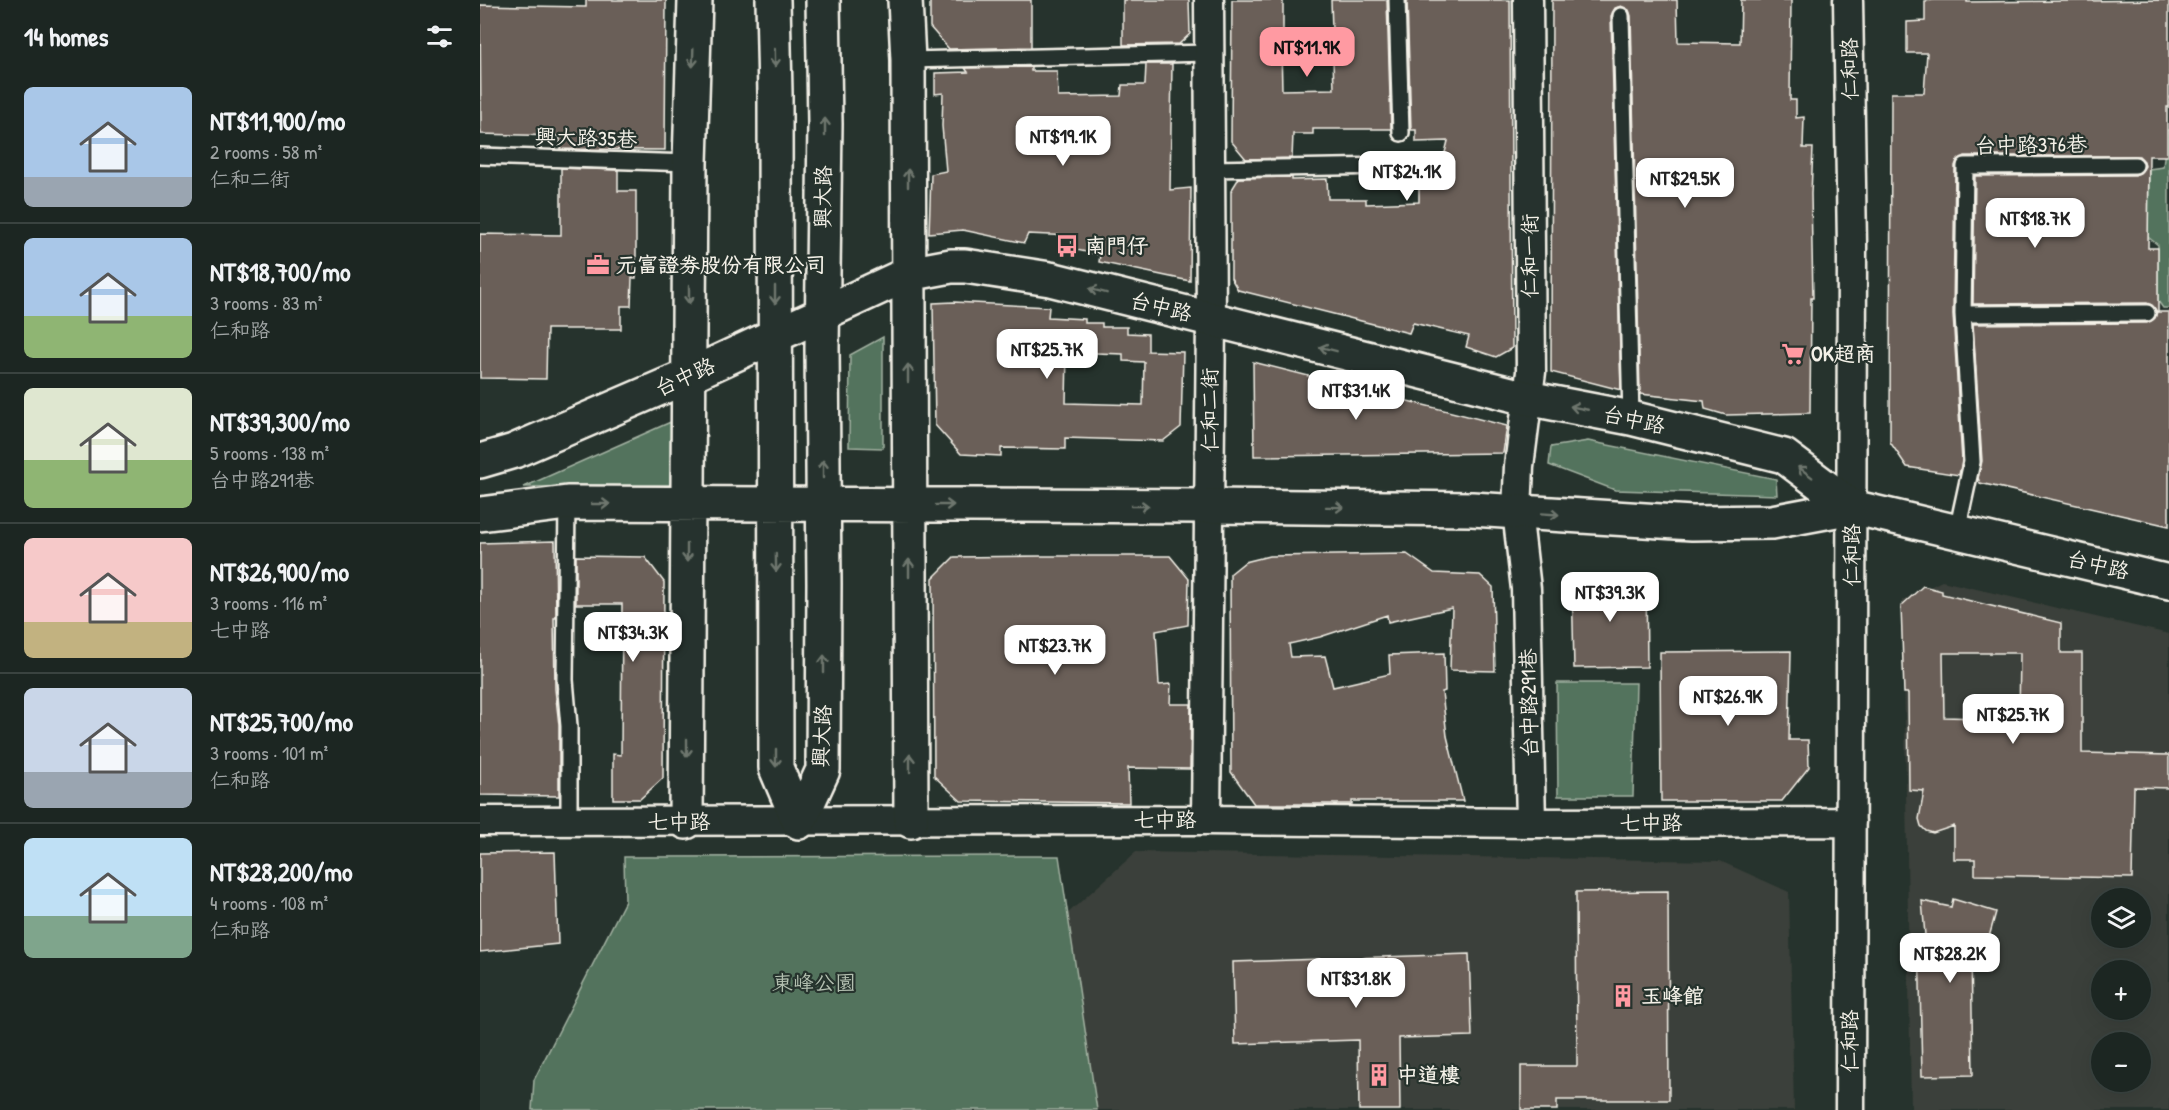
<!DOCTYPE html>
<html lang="en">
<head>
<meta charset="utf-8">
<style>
  body { margin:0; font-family:"Patrick Hand","LXGW WenKai TC",sans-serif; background:#252e2a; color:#f1f3f6; height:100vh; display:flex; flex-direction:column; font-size:22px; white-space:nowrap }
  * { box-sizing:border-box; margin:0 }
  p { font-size:20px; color:#a0a5a5 }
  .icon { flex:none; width:33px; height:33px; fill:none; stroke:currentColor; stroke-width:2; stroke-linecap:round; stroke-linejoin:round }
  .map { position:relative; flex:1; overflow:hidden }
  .sheet { display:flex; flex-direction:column; background:#1c2622; width:480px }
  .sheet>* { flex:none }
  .buttons { position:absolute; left:1611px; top:888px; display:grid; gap:12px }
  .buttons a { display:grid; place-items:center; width:60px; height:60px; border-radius:50%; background:#1c2622; box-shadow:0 6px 24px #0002,0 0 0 2px #3a4340; font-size:30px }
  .price { position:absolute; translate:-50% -51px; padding:0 14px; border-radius:12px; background:#fff; color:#222; font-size:20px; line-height:39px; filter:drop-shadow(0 2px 3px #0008) }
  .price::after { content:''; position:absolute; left:50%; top:36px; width:18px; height:14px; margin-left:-9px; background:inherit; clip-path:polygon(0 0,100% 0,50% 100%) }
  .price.current { background:#ff9aa2; color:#111 }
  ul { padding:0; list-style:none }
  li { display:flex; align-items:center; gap:18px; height:150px; padding:0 24px }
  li+li { border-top:2px solid #3a4340 }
  li span { display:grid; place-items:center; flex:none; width:168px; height:120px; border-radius:9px; color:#555 }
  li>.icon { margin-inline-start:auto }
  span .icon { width:72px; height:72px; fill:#fffc; stroke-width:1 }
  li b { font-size:26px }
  h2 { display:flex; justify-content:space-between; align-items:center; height:72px; padding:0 24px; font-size:26px }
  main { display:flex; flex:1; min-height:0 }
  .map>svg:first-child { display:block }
  .built { fill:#3b403a; fill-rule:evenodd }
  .green { fill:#52735d; stroke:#a3b2a2; stroke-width:1.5 }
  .building { fill:#6b5f58; stroke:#f4f1e8; stroke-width:1.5; fill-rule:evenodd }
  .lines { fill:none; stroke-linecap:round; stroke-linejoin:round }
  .service-casing { stroke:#f4f1e8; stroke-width:20 }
  .minor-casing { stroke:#f4f1e8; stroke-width:33 }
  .tertiary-casing { stroke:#f4f1e8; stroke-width:38 }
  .service { stroke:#26332d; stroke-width:15 }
  .minor { stroke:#26332d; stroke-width:28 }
  .tertiary { stroke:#26332d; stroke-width:33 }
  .oneway { stroke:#6e766e }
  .labels { text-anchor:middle; stroke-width:4.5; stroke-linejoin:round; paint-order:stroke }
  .street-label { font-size:21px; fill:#f4f1e8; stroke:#26332d }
  .poi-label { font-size:21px; font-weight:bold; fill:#f4f1e8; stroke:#26332d; text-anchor:start }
  .park-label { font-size:21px; fill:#b3bfb0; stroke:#26332d }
</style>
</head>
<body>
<main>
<section class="sheet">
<h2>14 homes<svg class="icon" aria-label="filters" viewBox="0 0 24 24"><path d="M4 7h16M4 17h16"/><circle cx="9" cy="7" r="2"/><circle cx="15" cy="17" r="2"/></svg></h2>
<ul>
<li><span style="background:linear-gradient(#a9c7e8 75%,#9aa5b1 0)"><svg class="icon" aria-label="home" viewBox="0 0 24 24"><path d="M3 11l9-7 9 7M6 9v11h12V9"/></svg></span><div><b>NT$11,900/mo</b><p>2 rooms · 58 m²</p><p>仁和二街</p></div></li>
<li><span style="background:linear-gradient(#a9c7e8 65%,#8fb573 0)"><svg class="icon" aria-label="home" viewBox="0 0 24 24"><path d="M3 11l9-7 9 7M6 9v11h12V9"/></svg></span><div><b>NT$18,700/mo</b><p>3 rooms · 83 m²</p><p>仁和路</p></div></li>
<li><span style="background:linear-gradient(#dfe7d0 60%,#8fb573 0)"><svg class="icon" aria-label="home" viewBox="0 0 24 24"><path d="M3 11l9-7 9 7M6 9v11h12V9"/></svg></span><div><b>NT$39,300/mo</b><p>5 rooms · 138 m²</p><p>台中路291巷</p></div></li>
<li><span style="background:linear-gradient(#f6c9c9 70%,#c2b280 0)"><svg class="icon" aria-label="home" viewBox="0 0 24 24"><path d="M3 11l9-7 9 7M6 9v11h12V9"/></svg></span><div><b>NT$26,900/mo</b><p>3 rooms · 116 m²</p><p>七中路</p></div></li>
<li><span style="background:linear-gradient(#c9d6e8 70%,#9aa5b1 0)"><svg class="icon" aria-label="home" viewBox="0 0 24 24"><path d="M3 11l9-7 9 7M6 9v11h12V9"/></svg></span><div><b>NT$25,700/mo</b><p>3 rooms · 101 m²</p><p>仁和路</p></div></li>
<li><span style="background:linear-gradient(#bfe0f5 65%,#7fa58c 0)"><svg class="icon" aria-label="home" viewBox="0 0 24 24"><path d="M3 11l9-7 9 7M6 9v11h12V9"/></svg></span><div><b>NT$28,200/mo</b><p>4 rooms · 108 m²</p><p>仁和路</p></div></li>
</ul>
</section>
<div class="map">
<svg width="1689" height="1110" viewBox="0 0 1689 1110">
  <rect width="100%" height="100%" fill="#26332d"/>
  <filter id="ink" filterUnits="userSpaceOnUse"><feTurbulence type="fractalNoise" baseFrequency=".0167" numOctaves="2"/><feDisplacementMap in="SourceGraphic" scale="12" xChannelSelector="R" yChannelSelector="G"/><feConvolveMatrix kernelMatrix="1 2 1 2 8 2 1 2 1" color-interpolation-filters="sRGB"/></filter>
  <g filter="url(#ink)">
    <path class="built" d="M 1462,581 L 1689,634 L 1689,1110 L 1431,1110 L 1423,600 ZM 1622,898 L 1660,898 L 1660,938 L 1622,938 ZM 1622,970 L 1660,970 L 1660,1010 L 1622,1010 ZM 1622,1042 L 1660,1042 L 1660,1082 L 1622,1082 Z
      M 656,852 L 1240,861 L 1309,892 L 1314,1110 L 617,1110 L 587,914 Z"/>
    <path class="green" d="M 1687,130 L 1689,130 L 1689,308 L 1683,308 L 1678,301 L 1678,245 L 1668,237 L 1669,169 L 1683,167 Z
      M 403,337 L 403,448 L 369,447 L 370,355 Z
      M 193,421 L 194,485 L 44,487 Z
      M 1108,441 L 1296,479 L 1297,495 L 1135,490 L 1069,465 L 1071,447 Z
      M 1077,683 L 1156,683 L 1153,796 L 1078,796 Z
      M 579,856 L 617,1110 L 52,1110 L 54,1080 L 145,901 L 144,857 Z"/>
    <path class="building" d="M 106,0 L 186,0 L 185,150 L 80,149 L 80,136 L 1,134 L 0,5 L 106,7 Z
      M 450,0 L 551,0 L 551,47 L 469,49 L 450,27 Z
      M 643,0 L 709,0 L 710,34 L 699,44 L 643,45 Z
      M 752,0 L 803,0 L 803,48 L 801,48 L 802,90 L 854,89 L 851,0 L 907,0 L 911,129 L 833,129 L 833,134 L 813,134 L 812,158 L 766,159 L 751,141 Z
      M 927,0 L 1030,0 L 1032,348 L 1016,357 L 986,347 L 989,336 L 933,323 L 929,333 L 758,290 L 751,278 L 751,191 L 759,178 L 812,177 L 812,180 L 847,179 L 848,199 L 886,199 L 886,204 L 939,202 L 939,184 L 957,184 L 968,141 L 936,142 L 936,130 L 931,130 Z
      M 1072,0 L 1197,0 L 1198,42 L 1260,43 L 1261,0 L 1311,0 L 1310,100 L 1316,100 L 1316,118 L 1324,117 L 1323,148 L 1333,148 L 1331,194 L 1333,298 L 1331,298 L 1330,413 L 1246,415 L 1225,409 L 1224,401 L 1160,394 L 1151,16 L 1149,10 L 1141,6 L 1135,8 L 1131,16 L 1141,390 L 1071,372 Z
      M 1455,0 L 1487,0 L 1487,2 L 1689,0 L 1689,107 L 1687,107 L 1687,156 L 1669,156 L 1668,248 L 1678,248 L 1678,312 L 1689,312 L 1689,526 L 1500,483 L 1498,478 L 1502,461 L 1493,324 L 1667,323 L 1675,318 L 1677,312 L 1672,305 L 1667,303 L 1493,304 L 1495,176 L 1655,175 L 1660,173 L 1665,166 L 1664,161 L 1659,156 L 1485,156 L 1477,161 L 1475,166 L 1473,314 L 1482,461 L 1479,475 L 1427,467 L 1410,442 L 1411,93 L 1444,93 L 1447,53 L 1427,53 L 1427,22 L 1445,21 L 1445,1 Z
      M 666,64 L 692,64 L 690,190 L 711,188 L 710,281 L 619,262 L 620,255 L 592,249 L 592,236 L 548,234 L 544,243 L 483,230 L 449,233 L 451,174 L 466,171 L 462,126 L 463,93 L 455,94 L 455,73 L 488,72 L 485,68 L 551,67 L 551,71 L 577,71 L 578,97 L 641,96 L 642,85 L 665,85 Z
      M 81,168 L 138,170 L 138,191 L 156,191 L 156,278 L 152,278 L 151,306 L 141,306 L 141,329 L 67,329 L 66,379 L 0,378 L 0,234 L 81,235 Z
      M 474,302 L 569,307 L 568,317 L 605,319 L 605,323 L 622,323 L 622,327 L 647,327 L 647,333 L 668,334 L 668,351 L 703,352 L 701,427 L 683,441 L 585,438 L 585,449 L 521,448 L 521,456 L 481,454 L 455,425 L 453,303 ZM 587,352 L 643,354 L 643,361 L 664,362 L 663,405 L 586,403 Z
      M 773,362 L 1027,426 L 1023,453 L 774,456 Z
      M 75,541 L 76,618 L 74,618 L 75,689 L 79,725 L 79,796 L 0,795 L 0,543 Z
      M 927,554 L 954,573 L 1000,575 L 1013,587 L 1015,671 L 970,670 L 972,608 L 908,622 L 907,615 L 840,637 L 809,644 L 811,657 L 845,656 L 853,687 L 910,674 L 909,655 L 964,653 L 965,691 L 962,692 L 967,736 L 983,801 L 872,801 L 872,804 L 774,804 L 751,772 L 750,574 L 765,562 L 789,556 Z
      M 96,556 L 165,557 L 184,582 L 183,778 L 160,799 L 133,799 L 133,754 L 141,755 L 142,604 L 96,604 Z
      M 562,556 L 690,556 L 709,579 L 708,625 L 676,631 L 679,685 L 691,684 L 690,704 L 711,704 L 710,769 L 648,768 L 649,803 L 481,801 L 454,776 L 453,578 L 474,557 Z
      M 1092,579 L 1166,579 L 1167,667 L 1094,668 Z
      M 1443,586 L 1462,591 L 1462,594 L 1581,623 L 1581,653 L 1602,653 L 1602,753 L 1689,755 L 1689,788 L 1654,787 L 1652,878 L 1495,875 L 1495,859 L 1474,859 L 1474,826 L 1453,833 L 1446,831 L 1441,826 L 1439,819 L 1444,791 L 1429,790 L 1428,693 L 1424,693 L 1421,606 ZM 1463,653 L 1540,653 L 1539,719 L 1464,717 Z
      M 1311,651 L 1309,740 L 1328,740 L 1329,767 L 1302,801 L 1181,801 L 1180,652 Z
      M 75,852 L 78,944 L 0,952 L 0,853 Z
      M 1188,891 L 1189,1100 L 1077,1100 L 1077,1110 L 1041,1110 L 1041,1066 L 1097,1066 L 1096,892 Z
      M 1473,899 L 1516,912 L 1504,955 L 1491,951 L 1493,1075 L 1442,1076 L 1439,937 L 1445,935 L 1442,901 L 1471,907 Z
      M 989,954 L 992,1036 L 919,1038 L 920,1110 L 879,1110 L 878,1040 L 755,1044 L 753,962 Z"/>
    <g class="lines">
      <g class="service-casing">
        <path id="service" d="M 917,0 L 921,133
          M 1141,16 L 1151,418
          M 428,60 L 729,53
          M 0,156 L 210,163
          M 731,169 L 911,166
          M 1483,314 L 1667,313
          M 87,503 L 85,680 L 89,726 L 89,822
          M 1477,531 L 1492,462 L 1483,314 L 1485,166 L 1655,165"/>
      </g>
      <g class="minor-casing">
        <path id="minor" d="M 1048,0 L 1051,372 L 1039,466 L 1037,511 L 1046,589 L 1051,823
          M 1368,0 L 1372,245 L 1370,1110
          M 726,820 L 731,319 L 729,0
          M 0,821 L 726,820 L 1051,823 L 1371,822"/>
      </g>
      <g class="tertiary-casing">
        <path id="tertiary" d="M 293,0 L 295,94 L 296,768 L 319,822
          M 425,0 L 428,60 L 431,821
          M 0,461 L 34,451 L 208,376 L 428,274 L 471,266 L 485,266 L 570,279 L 1047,398 L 1151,418 L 1304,456 L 1372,507
          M 0,514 L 87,503 L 729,506 L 992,509 L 1212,523 L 1292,522 L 1372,507 L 1689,582
          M 206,822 L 210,163 L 215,0
          M 319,822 L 343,770 L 344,583 L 342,348 L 345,124 L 343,0"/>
      </g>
      <use href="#service" class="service"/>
      <use href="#minor" class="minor"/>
      <use href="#tertiary" class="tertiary"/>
    </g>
    <defs><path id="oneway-shaft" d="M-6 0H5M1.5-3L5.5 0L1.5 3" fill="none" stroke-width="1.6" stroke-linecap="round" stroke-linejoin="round" transform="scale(1.5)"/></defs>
    <g class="oneway">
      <use href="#oneway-shaft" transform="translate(213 58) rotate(92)"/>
      <use href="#oneway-shaft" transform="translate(295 58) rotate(89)"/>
      <use href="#oneway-shaft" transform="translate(345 127) rotate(-90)"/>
      <use href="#oneway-shaft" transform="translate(428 178) rotate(-90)"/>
      <use href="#oneway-shaft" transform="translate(618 291) rotate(-166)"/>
      <use href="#oneway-shaft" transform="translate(209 295) rotate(90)"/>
      <use href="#oneway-shaft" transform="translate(295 295) rotate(90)"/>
      <use href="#oneway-shaft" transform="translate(848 349) rotate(-166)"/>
      <use href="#oneway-shaft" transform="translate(428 373) rotate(-90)"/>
      <use href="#oneway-shaft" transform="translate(1099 408) rotate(-169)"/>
      <use href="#oneway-shaft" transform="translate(343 469) rotate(-90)"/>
      <use href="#oneway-shaft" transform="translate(1325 472) rotate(-143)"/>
      <use href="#oneway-shaft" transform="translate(121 504)"/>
      <use href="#oneway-shaft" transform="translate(465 505)"/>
      <use href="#oneway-shaft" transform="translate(660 506)"/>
      <use href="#oneway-shaft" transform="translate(855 507) rotate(1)"/>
      <use href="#oneway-shaft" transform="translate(1070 514) rotate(4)"/>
      <use href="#oneway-shaft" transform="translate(207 553) rotate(90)"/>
      <use href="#oneway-shaft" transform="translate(296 563) rotate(89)"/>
      <use href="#oneway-shaft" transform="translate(429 568) rotate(-90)"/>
      <use href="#oneway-shaft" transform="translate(344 664) rotate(-90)"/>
      <use href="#oneway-shaft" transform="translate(207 748) rotate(90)"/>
      <use href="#oneway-shaft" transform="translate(296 758) rotate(90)"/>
      <use href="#oneway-shaft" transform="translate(430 763) rotate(-90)"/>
    </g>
  </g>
  <defs>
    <g id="bus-bare" transform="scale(1.8)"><path d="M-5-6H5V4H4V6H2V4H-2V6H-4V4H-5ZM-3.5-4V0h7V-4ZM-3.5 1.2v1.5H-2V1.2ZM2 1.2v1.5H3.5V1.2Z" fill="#ff9aa2" stroke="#26332d" stroke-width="2.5" paint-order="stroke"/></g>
    <g id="office-bare" transform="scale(1.8)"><path d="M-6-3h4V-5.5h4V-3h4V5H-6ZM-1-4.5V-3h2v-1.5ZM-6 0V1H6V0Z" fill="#ff9aa2" stroke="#26332d" stroke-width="2.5" paint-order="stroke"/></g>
    <g id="supermarket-bare" transform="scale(1.8)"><path d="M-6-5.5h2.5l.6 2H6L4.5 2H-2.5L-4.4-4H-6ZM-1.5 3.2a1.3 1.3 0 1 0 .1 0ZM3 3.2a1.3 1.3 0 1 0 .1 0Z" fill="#ff9aa2" stroke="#26332d" stroke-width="2.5" paint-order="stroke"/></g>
    <g id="building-bare" transform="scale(1.8)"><path d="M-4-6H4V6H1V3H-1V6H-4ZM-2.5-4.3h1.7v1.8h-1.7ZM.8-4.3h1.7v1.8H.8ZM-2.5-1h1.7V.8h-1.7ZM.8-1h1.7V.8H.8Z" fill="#ff9aa2" stroke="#26332d" stroke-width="2.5" paint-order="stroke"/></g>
  </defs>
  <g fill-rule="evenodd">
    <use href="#bus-bare" x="587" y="246"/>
    <use href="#office-bare" x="118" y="265"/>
    <use href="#supermarket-bare" x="1313" y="354"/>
    <use href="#building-bare" x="1143" y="996"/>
    <use href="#building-bare" x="899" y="1075"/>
  </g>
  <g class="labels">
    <g class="street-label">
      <text transform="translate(1370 69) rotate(-91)" y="7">仁和路</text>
      <text transform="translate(106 138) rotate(2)" y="7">興大路35巷</text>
      <text transform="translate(1551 145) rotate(-1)" y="7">台中路376巷</text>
      <text transform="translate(343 197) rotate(-89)" y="7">興大路</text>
      <text transform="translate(1050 256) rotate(-90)" y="7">仁和一街</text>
      <text transform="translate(681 307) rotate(14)" y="7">台中路</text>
      <text transform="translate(205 377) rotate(-24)" y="7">台中路</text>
      <text transform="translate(730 410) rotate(-90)" y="7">仁和二街</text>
      <text transform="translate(1154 420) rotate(12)" y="7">台中路</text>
      <text transform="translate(1372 555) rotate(-90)" y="7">仁和路</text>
      <text transform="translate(1618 565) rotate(13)" y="7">台中路</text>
      <text transform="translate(1049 703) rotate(-91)" y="7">台中路291巷</text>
      <text transform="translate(342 736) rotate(-87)" y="7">興大路</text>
      <text x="685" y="827">七中路</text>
      <text x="199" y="829">七中路</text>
      <text x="1171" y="830">七中路</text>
      <text transform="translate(1370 1041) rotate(-90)" y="7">仁和路</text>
    </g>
    <g class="poi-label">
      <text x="605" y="253">南門仔</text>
      <text x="136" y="272">元富證券股份有限公司</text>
      <text x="1331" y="361">OK超商</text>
      <text x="1161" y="1003">玉峰館</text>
      <text x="917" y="1082">中道樓</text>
    </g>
    <g class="park-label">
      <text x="334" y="990">東峰公園</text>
    </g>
  </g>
</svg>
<div class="buttons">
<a><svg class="icon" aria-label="layers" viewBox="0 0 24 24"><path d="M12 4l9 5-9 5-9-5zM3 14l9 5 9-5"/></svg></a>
<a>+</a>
<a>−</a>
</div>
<b class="price current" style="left:827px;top:78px">NT$11.9K</b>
<b class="price" style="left:583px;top:167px">NT$19.1K</b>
<b class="price" style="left:927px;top:202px">NT$24.1K</b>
<b class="price" style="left:1205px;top:209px">NT$29.5K</b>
<b class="price" style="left:1555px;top:249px">NT$18.7K</b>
<b class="price" style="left:567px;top:380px">NT$25.7K</b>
<b class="price" style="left:876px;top:421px">NT$31.4K</b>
<b class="price" style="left:1130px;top:623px">NT$39.3K</b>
<b class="price" style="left:153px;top:663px">NT$34.3K</b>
<b class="price" style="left:575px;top:676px">NT$23.7K</b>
<b class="price" style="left:1248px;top:727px">NT$26.9K</b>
<b class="price" style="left:1533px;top:745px">NT$25.7K</b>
<b class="price" style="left:1470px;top:984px">NT$28.2K</b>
<b class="price" style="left:876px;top:1009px">NT$31.8K</b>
</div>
</main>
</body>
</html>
